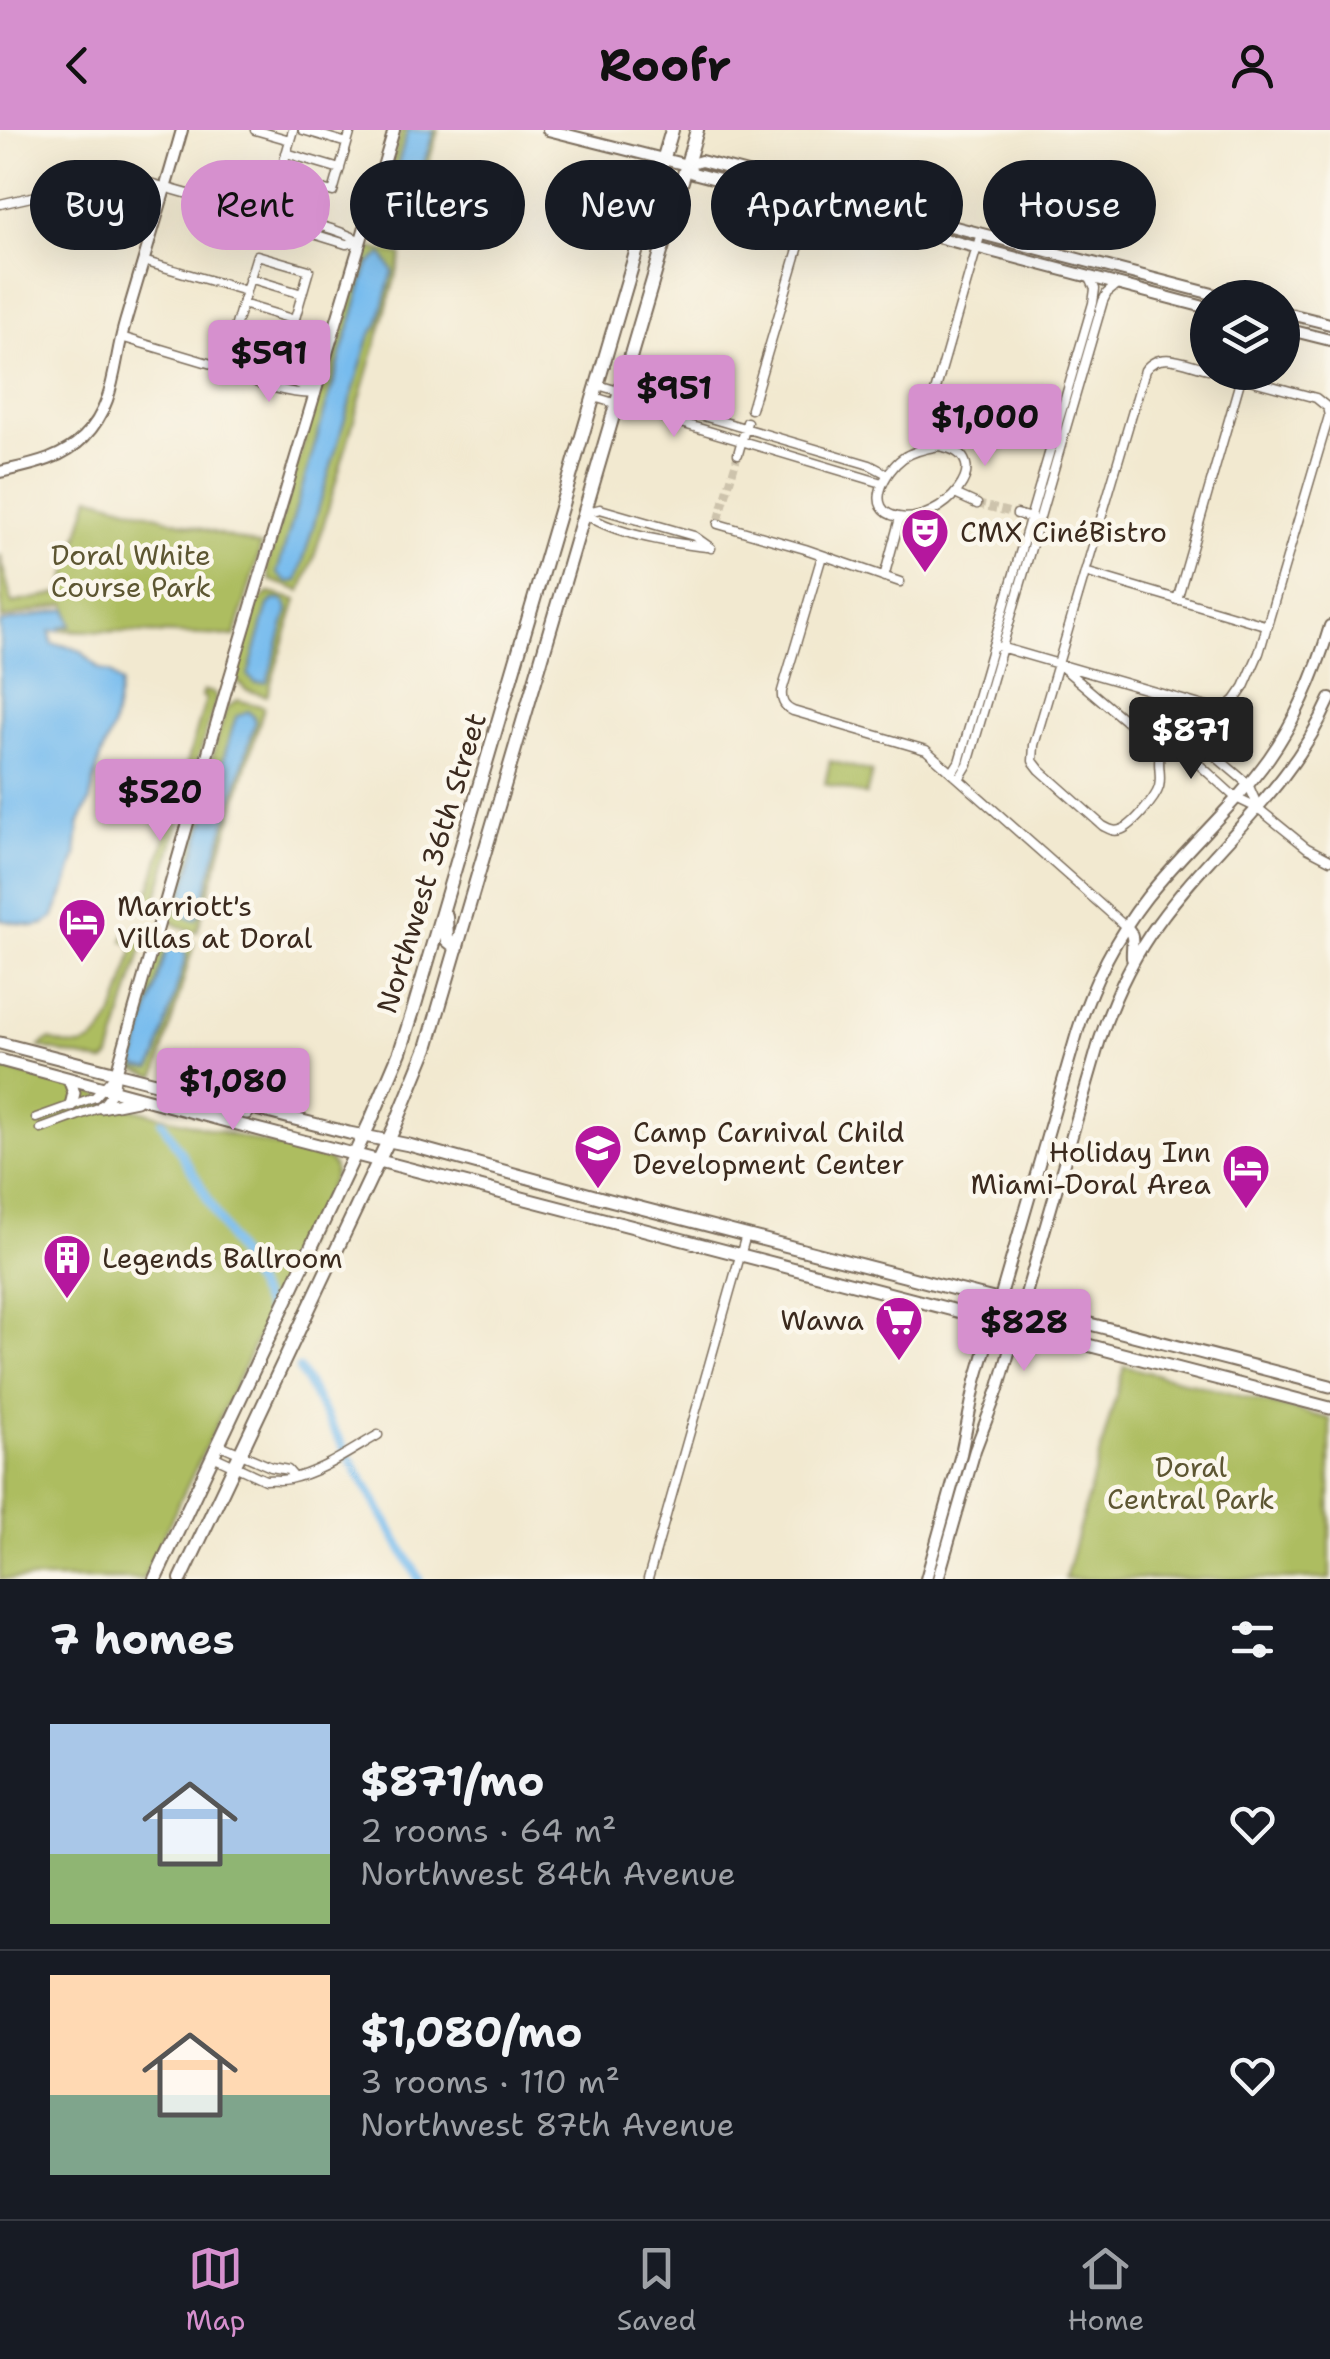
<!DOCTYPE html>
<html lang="en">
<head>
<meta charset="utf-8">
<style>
  body { margin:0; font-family:"Shantell Sans",sans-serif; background:#242831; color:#f1f3f6; height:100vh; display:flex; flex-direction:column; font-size:38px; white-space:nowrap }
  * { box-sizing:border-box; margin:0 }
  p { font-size:32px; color:#9ea1a6 }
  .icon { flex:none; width:55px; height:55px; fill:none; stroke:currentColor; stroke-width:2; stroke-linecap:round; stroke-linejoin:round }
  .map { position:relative; height:1449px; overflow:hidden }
  .details { display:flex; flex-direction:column; background:#171b24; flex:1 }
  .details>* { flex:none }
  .guide { position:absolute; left:30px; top:30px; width:1270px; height:90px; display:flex; gap:20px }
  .controls { position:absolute; left:1190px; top:150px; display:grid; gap:20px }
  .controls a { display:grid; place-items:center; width:110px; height:110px; border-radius:50%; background:#171b24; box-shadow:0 10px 40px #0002; font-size:50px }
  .price { position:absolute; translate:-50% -85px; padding:0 22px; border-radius:10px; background:#d690ce; color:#111; font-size:32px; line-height:65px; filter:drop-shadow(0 2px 5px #0008) }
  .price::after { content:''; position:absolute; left:50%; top:60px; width:30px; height:22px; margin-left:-15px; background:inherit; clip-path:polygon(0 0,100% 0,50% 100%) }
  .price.active { background:#222; color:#fff }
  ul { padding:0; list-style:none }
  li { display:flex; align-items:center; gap:30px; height:250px; padding:0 50px }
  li+li { border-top:2px solid #363941 }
  li span { display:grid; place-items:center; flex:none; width:280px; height:200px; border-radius:0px; color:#555 }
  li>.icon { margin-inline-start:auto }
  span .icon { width:120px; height:120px; fill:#fffc; stroke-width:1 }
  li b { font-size:42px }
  h2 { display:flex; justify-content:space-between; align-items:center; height:120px; padding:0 50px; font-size:42px }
  .chip { padding:0 35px; border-radius:45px; background:#171b24; box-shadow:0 10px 40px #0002; font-size:35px; line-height:90px }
  .chip.active { background:#d690ce; color:#111 }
  header { display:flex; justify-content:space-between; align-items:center; height:130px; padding:0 50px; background:#d690ce; color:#111; font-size:45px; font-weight:700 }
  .menu { display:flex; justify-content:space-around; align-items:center; height:140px; border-top:2px solid #363941; background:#171b24; font-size:28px; color:#9ea1a6 }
  .menu a { display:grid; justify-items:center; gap:5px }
  .menu .active { color:#d690ce }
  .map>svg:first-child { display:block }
  .green { fill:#adbd60; stroke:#74743f; stroke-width:2.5; fill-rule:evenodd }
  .water { fill:#77bcee; stroke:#597386; stroke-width:2.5 }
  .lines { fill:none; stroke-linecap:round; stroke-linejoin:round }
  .canal { stroke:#77bcee; stroke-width:9 }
  .minor-tunnel { stroke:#cdc3ac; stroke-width:8; stroke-dasharray:8 4; stroke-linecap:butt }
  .minor-casing { stroke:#7b6d5c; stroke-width:11 }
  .tertiary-casing { stroke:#7b6d5c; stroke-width:14 }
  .secondary-casing { stroke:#7b6d5c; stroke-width:15 }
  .primary-casing { stroke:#7b6d5c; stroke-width:16 }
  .minor { stroke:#fff; stroke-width:8 }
  .tertiary { stroke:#fff; stroke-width:10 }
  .secondary { stroke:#fff; stroke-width:11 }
  .primary { stroke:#fff; stroke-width:12 }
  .labels { text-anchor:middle; stroke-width:9; stroke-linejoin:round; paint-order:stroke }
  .poi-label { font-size:28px; fill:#3b2a1e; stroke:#fbf7ec; text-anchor:start }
  .park-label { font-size:28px; fill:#5d5632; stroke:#fbf7ec }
  .street-label { font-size:28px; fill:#3b2a1e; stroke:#fbf7ec }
</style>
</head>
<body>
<header><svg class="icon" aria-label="back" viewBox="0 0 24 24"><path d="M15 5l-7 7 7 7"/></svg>Roofr<svg class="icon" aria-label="person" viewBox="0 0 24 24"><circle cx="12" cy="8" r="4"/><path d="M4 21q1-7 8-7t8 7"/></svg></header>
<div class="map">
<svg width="1330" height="1449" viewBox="0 0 1330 1449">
  <rect width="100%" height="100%" fill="#fbf7ec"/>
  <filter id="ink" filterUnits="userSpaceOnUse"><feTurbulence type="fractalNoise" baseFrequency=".01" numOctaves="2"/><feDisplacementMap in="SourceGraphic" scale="20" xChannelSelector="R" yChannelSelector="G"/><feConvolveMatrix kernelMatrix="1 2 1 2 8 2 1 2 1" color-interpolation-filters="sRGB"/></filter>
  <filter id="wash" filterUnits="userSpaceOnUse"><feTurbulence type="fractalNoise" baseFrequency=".0048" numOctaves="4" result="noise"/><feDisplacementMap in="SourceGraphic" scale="40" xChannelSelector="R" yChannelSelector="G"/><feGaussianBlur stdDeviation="2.25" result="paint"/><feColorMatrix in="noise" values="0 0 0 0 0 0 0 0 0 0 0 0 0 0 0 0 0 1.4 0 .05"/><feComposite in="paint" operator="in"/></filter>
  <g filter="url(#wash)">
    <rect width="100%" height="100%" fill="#f2e9d0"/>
    <path class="green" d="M 401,0 L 408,0 L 381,91 L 403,101 L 434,0 L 438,0 L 413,87 L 403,110 L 384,108 L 379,105 L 375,92 Z
      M 371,118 L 402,125 L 314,427 L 301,461 L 270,450 L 267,437 L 359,127 L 364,120 ZM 368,135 L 378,194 L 369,207 L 297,450 L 287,452 L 278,443 Z
      M 90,366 L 261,416 L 235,506 L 61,500 L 61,497 L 71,496 L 65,487 L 69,484 L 66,474 L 2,489 L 0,424 L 12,473 L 62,463 Z
      M 269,463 L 297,470 L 267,566 L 246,560 L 236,550 L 236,542 L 257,473 Z
      M 204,561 L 214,563 L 216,569 L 156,770 C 149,775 145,774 136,771 L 138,765 L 148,766 L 206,569 L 202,566 Z
      M 237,570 L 264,577 L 197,802 C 184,798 168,796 168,780 L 226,579 Z
      M 830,631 L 872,642 L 866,665 L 825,654 Z
      M 125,805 L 137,808 L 142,814 L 141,822 L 110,927 L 105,932 L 101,932 L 39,917 L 49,910 C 58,912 71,917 80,916 C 115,911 124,850 133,822 L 130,814 L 123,811 Z
      M 170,806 L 194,813 L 156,947 L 132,939 L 127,931 L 158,813 L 163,808 Z
      M 0,937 L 93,963 L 102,966 L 114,978 L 127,977 L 325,1029 C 334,1032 336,1040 333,1049 L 143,1449 L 0,1449 Z
      M 1124,1236 L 1330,1289 L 1330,1449 L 1065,1449 Z"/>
    <path class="water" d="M 408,0 L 434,0 L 403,102 L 387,105 L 381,91 Z
      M 382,124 L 393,141 L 378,194 L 369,207 L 297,451 L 287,452 L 277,443 L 368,135 Z
      M 273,470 L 282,470 L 286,473 L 288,480 L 267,552 L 256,553 L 248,546 L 268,475 Z
      M 67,479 L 71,495 L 61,497 L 61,500 L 50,501 L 52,514 L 68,516 L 81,521 L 99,539 L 110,543 L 121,554 L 112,600 L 100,628 L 90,670 L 79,695 L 76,726 L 66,758 L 53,788 L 44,794 L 34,796 L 0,790 L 0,493 Z
      M 248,581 L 254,587 L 255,593 L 198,786 L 195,789 L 180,785 L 178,779 L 236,587 Z
      M 172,817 L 184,820 L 186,826 L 157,927 L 151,939 L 137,937 L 135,931 L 166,821 Z"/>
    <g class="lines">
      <path class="canal" d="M 162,992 L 198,1051 L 268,1180
        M 299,1239 L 419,1449"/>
    </g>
  </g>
  <g filter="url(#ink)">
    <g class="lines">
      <path class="minor-tunnel" d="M 977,374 L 1017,384
        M 719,389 L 738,324"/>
      <g class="minor-casing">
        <path id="minor" d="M 255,0 L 290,10
          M 293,0 L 279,48 L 333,62 L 351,0
          M 303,0 L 347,13
          M 286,23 L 340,39
          M 0,74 L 125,46 L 280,90 C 303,88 341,101 361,111
          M 280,90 L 294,98 L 346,114 L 361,111
          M 143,131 L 246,161 L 257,125 L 309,140 L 288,213 L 235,198 L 246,161
          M 249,148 L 302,164
          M 242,174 L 295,190
          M 121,207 L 235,241 C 260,239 295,250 316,263
          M 235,241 C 252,254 295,266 316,263
          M 598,255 L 870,335 L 887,344
          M 594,267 L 882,353
          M 751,279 L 811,75
          M 939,316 C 1003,327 941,396 898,387 C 863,380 885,341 903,328 C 913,321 927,318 939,316 Z
          M 926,318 L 924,304 L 927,290 L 981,103
          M 738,324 L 747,292
          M 955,364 L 977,374
          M 584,383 L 600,379 L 694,406 L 711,418
          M 584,383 C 614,405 670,413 707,417
          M 1017,384 L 1034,389
          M 718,394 L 805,419 L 900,452
          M 822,426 L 782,561 C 781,571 784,577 793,581 L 926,620 L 1126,797
          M 1085,442 L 1268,496
          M 884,447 L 900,388
          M 1177,470 L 1241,248
          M 993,515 L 1214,579 L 1227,577 L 1235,570 L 1244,557 L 1259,523 L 1329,286 L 1327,277 L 1316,268 L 1220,242
          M 1062,537 L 1161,621
          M 1200,575 L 1160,623 C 1157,635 1162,645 1159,657 C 1156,668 1131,698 1120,700 C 1113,702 1109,699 1103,696 L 1040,640 L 1033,631 L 1034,615 L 1145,240 C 1160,219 1187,234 1208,239
          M 1182,598 L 1248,654 L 1259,679
          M 1171,609 L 1236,668 L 1259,679 L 1307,718 L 1330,730
          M 952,643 L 959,632 L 1093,173 L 1095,159 L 1090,148
          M 959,649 L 968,634 L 1103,171 L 1107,163 L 1117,155
          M 36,988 L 95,967 L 116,944
          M 41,999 L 101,977 L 114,961 L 116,944
          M 218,1314 L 271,1337 L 288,1340 L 294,1347
          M 213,1326 L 265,1350 C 273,1349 281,1351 289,1349 C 321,1342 350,1321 378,1305
          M 648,1449 L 746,1105"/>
      </g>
      <g class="tertiary-casing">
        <path id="tertiary" d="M 548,0 L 687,35 L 693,43 L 1208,178
          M 687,35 L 701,31 L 1228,168
          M 1282,182 L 1330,194
          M 1282,198 L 1330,210
          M 0,342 C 30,335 61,330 84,307 C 116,275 113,233 125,193 C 144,128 164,64 182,0
          M 1126,797 C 1136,805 1131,816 1132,828
          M 116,944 L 226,560 L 394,0
          M 926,1449 L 961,1324 L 976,1251 L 1077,903 C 1092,854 1115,808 1147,767 C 1185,719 1233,678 1269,628 C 1298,587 1316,543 1330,496
          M 938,1449 L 975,1320 L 999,1257 L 1100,909 C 1114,867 1132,828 1158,793 C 1215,714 1289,662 1330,569"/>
      </g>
      <g class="secondary-casing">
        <path id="secondary" d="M 0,913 L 349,1003 L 409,1015 L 602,1068 L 1330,1256
          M 0,930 L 241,995 L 1330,1278
          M 69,949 L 74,963 L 71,975
          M 101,977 L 136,970
          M 201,983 L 223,979 L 247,983"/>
      </g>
      <g class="primary-casing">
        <path id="primary" d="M 446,786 L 447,810 L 457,818
          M 155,1449 L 371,990 L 400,922 L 414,878 L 672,0
          M 181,1449 L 395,996 L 427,918 L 697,0"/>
      </g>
      <use href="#minor" class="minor"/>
      <use href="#tertiary" class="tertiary"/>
      <use href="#secondary" class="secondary"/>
      <use href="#primary" class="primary"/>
    </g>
  </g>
  <defs>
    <g id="theatre-pin" transform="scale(2.5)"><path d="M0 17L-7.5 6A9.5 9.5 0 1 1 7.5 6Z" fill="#b5179e" stroke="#fbf7ec"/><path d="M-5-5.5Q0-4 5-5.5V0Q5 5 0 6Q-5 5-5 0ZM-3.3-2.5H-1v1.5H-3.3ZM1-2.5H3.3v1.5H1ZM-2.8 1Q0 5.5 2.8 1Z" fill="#fff"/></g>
    <g id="hotel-pin" transform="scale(2.5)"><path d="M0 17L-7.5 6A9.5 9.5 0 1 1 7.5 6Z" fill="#b5179e" stroke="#fbf7ec"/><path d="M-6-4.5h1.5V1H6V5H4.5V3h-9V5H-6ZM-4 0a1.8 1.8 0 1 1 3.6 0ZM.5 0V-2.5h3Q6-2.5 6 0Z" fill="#fff"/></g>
    <g id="school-pin" transform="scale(2.5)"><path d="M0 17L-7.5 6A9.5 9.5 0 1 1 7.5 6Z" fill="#b5179e" stroke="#fbf7ec"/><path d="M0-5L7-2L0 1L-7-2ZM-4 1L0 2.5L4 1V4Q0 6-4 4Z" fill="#fff"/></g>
    <g id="building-pin" transform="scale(2.5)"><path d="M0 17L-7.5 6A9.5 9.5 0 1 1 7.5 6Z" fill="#b5179e" stroke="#fbf7ec"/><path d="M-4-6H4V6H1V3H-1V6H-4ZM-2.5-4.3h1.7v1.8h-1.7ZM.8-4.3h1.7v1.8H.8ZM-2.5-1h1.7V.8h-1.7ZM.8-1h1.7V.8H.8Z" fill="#fff"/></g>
    <g id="supermarket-pin" transform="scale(2.5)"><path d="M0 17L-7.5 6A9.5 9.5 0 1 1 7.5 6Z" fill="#b5179e" stroke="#fbf7ec"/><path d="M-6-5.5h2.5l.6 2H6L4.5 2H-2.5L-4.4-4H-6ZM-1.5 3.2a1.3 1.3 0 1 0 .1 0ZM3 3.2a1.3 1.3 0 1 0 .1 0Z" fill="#fff"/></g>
  </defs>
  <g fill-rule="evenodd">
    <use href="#theatre-pin" x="925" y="402"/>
    <use href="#hotel-pin" x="82" y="792"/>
    <use href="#school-pin" x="598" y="1018"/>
    <use href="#hotel-pin" x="1246" y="1038"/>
    <use href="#building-pin" x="67" y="1128"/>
    <use href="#supermarket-pin" x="899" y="1190"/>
  </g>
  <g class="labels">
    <g class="poi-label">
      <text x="960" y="412">CMX CinéBistro</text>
      <text x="117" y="786">Marriott's<tspan x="117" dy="32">Villas at Doral</tspan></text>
      <text x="633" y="1012">Camp Carnival Child<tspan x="633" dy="32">Development Center</tspan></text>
      <text x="1211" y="1032" text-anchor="end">Holiday Inn<tspan x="1211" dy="32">Miami-Doral Area</tspan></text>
      <text x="102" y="1138">Legends Ballroom</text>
      <text x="864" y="1200" text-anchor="end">Wawa</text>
    </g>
    <g class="park-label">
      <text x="131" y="435">Doral White<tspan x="131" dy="32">Course Park</tspan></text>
      <text x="1191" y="1347">Doral<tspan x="1191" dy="32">Central Park</tspan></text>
    </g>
    <g class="street-label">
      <text transform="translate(431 733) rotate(-73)" y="10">Northwest 36th Street</text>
    </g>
  </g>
</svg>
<div class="controls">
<a><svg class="icon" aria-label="layers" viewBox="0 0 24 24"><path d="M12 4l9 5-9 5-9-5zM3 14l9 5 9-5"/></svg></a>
</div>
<b class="price" style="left:269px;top:275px">$591</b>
<b class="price" style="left:674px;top:310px">$951</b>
<b class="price" style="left:985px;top:339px">$1,000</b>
<b class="price active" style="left:1191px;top:652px">$871</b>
<b class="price" style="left:160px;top:714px">$520</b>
<b class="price" style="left:233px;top:1003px">$1,080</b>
<b class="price" style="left:1024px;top:1244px">$828</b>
<div class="guide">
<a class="chip">Buy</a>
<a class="chip active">Rent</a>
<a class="chip">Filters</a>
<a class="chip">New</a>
<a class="chip">Apartment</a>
<a class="chip">House</a>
</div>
</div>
<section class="details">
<h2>7 homes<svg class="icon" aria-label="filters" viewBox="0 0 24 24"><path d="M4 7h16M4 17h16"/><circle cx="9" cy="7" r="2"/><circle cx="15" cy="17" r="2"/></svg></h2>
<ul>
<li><span style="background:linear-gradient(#a9c7e8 65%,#8fb573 0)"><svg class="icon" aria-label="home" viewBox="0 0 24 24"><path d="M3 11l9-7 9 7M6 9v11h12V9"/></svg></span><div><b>$871/mo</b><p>2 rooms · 64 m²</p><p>Northwest 84th Avenue</p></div><svg class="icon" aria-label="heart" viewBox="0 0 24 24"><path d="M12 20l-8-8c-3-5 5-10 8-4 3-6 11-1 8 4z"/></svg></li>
<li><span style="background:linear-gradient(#ffd9b3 60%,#7fa58c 0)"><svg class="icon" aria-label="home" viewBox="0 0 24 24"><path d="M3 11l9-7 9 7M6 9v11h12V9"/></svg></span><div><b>$1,080/mo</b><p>3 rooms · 110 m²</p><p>Northwest 87th Avenue</p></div><svg class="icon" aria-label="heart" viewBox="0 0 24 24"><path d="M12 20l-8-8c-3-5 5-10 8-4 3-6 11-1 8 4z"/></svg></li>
</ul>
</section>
<nav class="menu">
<a class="active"><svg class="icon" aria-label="map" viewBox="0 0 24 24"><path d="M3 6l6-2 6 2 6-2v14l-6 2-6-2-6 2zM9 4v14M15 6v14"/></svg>Map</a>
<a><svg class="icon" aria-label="saved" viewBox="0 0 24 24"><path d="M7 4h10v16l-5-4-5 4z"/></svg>Saved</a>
<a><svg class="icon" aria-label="home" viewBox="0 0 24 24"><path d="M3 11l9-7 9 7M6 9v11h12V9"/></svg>Home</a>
</nav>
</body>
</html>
